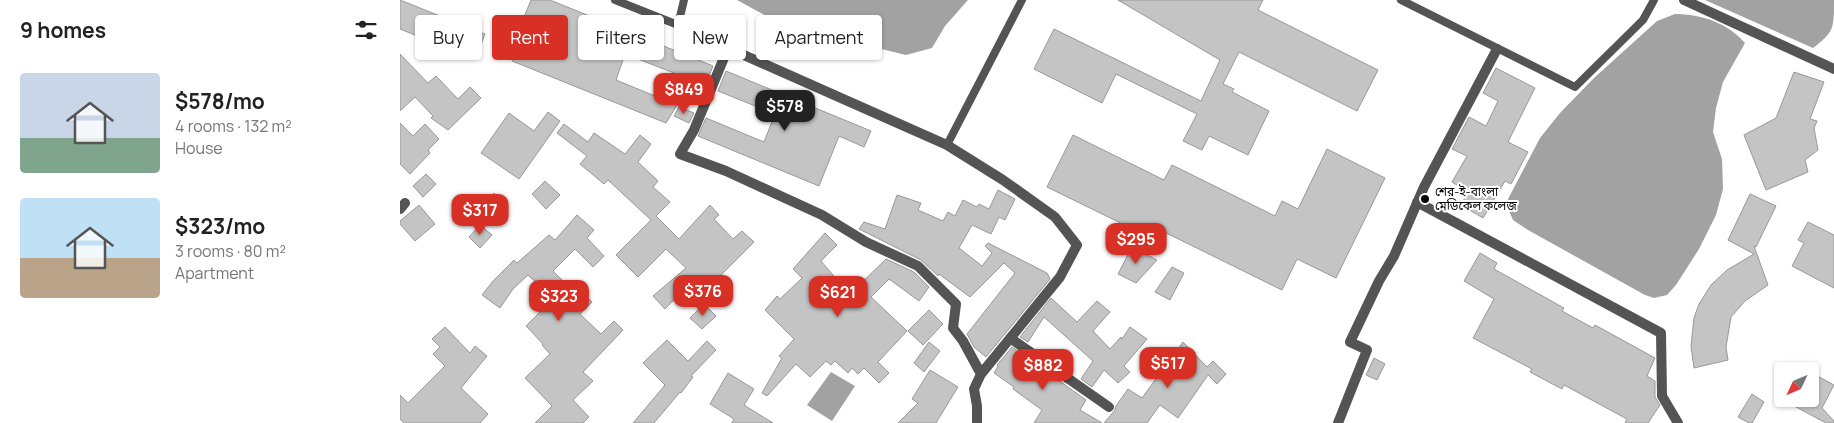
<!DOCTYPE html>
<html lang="en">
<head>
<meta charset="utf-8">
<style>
  body { margin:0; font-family:Manrope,"Noto Sans Bengali",sans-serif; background:#f6f6f6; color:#222; height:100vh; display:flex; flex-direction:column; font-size:19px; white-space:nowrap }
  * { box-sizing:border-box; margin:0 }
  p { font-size:16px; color:#767676 }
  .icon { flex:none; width:28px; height:28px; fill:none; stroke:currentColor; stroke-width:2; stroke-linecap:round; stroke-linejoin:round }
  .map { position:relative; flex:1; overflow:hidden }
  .panel { display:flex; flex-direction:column; background:#fff; width:400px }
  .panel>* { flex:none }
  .hud { position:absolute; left:15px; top:15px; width:475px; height:45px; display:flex; gap:10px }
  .needle { width:32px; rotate:226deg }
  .fabs { position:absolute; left:1374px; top:362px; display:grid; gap:10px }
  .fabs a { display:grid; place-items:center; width:45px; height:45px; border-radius:5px; background:#fff; box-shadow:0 1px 4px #0004; font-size:25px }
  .price { position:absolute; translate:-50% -42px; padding:0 11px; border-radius:10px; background:#d93025; color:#fff; font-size:16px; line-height:32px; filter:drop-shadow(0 1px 2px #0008) }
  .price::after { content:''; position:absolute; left:50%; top:30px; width:15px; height:11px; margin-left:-8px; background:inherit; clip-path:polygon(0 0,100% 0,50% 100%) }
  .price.current { background:#222; color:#fff }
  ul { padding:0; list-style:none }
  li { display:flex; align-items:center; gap:15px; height:125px; padding:0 20px }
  li span { display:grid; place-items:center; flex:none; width:140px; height:100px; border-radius:5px; color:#555 }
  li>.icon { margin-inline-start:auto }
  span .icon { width:60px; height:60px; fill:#fffc; stroke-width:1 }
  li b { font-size:21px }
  h2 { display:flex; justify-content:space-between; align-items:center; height:60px; padding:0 20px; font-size:21px }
  .chip { padding:0 18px; border-radius:5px; background:#fff; box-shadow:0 1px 4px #0004; font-size:18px; line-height:45px }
  .chip.current { background:#d93025; color:#fff }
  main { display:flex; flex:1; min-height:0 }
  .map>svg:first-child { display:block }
  .water { fill:#a2a2a2 }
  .building { fill:#c4c4c4; stroke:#989898 }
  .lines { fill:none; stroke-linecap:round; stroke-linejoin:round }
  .lane { stroke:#545454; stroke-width:8 }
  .street { stroke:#545454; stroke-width:10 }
  .poi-dot { fill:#000; stroke:#fff; stroke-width:2 }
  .labels { text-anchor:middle; stroke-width:4; stroke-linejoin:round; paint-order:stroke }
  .poi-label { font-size:12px; fill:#000; stroke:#fff; text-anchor:start }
</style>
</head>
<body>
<main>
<section class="panel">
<h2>9 homes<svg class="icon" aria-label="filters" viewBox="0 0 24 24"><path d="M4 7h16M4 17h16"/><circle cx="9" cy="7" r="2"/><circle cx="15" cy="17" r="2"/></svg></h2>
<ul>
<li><span style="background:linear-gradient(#c9d6e8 65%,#7fa58c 0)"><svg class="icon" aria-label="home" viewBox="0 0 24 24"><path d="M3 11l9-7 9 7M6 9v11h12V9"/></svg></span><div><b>$578/mo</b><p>4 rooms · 132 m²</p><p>House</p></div></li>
<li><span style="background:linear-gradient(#bfe0f5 60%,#b9a48a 0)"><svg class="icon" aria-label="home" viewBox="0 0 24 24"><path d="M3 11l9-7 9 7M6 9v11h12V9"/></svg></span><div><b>$323/mo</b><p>3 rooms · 80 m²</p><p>Apartment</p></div></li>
</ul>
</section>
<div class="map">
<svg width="1434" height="423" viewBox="0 0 1434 423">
  <rect width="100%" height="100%" fill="#fff"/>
  <path class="water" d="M 337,0 L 568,0 L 545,26 L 532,48 L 506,55 L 383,25 Z
    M 1305,0 L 1434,0 C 1434,29 1434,32 1413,48 Z
    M 1275,14 C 1301,14 1328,23 1345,43 L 1323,82 L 1316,108 L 1313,132 L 1322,159 L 1323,189 L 1316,215 L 1299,249 L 1276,285 L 1267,295 L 1254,298 L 1245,295 L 1128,230 L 1113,220 L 1109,211 L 1108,199 L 1140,138 L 1160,113 L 1194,78 L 1257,21 Z
    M 431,372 L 455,386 L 432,421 L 407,405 Z"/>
  <path class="building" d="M 0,0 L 85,34 L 75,59 L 0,29 Z
    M 131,0 L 150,0 L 313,66 L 305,85 L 225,54 L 216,80 L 277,105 L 266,123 L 112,61 L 128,19 L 124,17 Z
    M 718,0 L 863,0 L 858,10 L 978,70 L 957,111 L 839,52 L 823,84 L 834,89 L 832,92 L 869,111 L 848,155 L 809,136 L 802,150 L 783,141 L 797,114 L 716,74 L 702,103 L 634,69 L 654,29 L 801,101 L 820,60 Z
    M 0,54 L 28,83 L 36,76 L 58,99 L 70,87 L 81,98 L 48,130 L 31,118 L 33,116 L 15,97 L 0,111 Z
    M 1096,68 L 1135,88 L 1108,142 L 1128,152 L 1111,184 L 1105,181 L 1083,218 L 1061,205 L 1068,192 L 1052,182 L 1067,156 L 1052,149 L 1069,117 L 1086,126 L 1098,101 L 1083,93 Z
    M 326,71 L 471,131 L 464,147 L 439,136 L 419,186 L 298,136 L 306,118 L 364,142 L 375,114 L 318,91 Z
    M 1394,72 L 1424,82 L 1410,119 L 1417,121 L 1414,128 L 1418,150 L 1405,160 L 1408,172 L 1366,190 L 1344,135 L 1376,118 Z
    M 279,107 L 294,113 L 289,123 L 274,116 Z
    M 148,112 L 160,121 L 119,179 L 81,153 L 109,113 L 134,131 Z
    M 0,123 L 13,136 L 25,124 L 39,139 L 28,150 L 30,153 L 10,174 L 0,164 Z
    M 164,124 L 188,142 L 194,133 L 225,154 L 240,135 L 251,144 L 238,162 L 258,181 L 253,187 L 270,202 L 256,216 L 279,239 L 310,205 L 319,215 L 314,219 L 333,239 L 342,231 L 354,242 L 320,276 L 327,282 L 316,293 L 298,275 L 265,309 L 253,296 L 286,268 L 266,249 L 238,277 L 216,255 L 251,220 L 208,180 L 204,184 L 180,164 L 187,156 L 157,133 Z
    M 673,135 L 764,180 L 772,165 L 875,216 L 882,201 L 898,209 L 927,149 L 985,178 L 936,278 L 897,259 L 882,290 L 750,225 L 745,235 L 647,187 Z
    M 26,174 L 36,184 L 23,197 L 13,186 Z
    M 145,181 L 160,195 L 146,209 L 132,194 Z
    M 598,190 L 615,199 L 605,220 L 599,217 L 591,234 L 572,225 L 559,248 L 582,266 L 592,253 L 585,246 L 588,243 L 647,273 L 650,279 L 586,357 L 574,347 L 567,334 L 615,273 L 604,263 L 570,297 L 539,274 L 538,276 L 521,260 L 459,229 L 464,222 L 485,229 L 497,195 L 521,203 L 518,210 L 543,221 L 548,212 L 555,216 L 563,200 L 577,207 L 579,204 L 589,209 Z
    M 94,193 L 103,202 L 96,212 L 85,202 Z
    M 1350,194 L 1376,206 L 1356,247 L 1354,246 L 1368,285 L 1345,301 L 1331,317 L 1326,347 L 1328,360 L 1294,368 L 1291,346 L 1294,318 L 1299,304 L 1311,285 L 1327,270 L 1354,254 L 1328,240 Z
    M 19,205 L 35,224 L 15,241 L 0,224 L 0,221 Z
    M 177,215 L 194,230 L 187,238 L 204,256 L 193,267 L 175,249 L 153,271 L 176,294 L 180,290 L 192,302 L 180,314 L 201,334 L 214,321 L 223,330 L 183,372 L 193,381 L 173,400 L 189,417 L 183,423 L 135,423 L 152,406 L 125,378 L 150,354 L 142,345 L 143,344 L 126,326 L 153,299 L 128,275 L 113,289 L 100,308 L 82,295 L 93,281 L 114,260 L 117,263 L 149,235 L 155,240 Z
    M 1408,222 L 1434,235 L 1434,288 L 1392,266 L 1404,243 L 1398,240 Z
    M 80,225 L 92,235 L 80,248 L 69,237 Z
    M 425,233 L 437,245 L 421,261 L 444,288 L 446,286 L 452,292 L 486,259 L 514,272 L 529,287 L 519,301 L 489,279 L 471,297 L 507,331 L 478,362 L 489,373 L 479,383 L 464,368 L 458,374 L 452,368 L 448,373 L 435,361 L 431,365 L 426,361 L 410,377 L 396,364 L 367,396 L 362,393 L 382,358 L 379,356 L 394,339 L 365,310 L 377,296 L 380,299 L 402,278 L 393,269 Z
    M 732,247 L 757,260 L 736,283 L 718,274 Z
    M 1080,253 L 1097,263 L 1094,269 L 1164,308 L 1162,311 L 1193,328 L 1195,325 L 1255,358 L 1247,376 L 1255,381 L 1255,397 L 1260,405 L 1248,423 L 1225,423 L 1227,419 L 1164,385 L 1162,389 L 1130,372 L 1132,369 L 1073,338 L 1094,299 L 1064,281 Z
    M 772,267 L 784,273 L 770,300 L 755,292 Z
    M 651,298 L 677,322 L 697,301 L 710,312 L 693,331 L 710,349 L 721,337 L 722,339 L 730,327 L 747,339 L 724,366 L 730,372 L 718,383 L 704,370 L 692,387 L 681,379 L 693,361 L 644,317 L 628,342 L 620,337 Z
    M 304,304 L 316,316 L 302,329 L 290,318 Z
    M 529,310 L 543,324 L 523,345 L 508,331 Z
    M 45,327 L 70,353 L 75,346 L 87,356 L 61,388 L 88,414 L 80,423 L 4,423 L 0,419 L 0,395 L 8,403 L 45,366 L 33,354 L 40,347 L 32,339 Z
    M 267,340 L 288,361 L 307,341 L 316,350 L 291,376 L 293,377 L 281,393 L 280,392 L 254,423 L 233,423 L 265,385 L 243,363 Z
    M 529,342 L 540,351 L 524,372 L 514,363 Z
    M 783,342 L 807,367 L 813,361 L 826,374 L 817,384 L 808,375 L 778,418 L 760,405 L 747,423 L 704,423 L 715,410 L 716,406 L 728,389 L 742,398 Z
    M 612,347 L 686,400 L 680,410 L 702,423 L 634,423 L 642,410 L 613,389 L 614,387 L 594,373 L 598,366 L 597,365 Z
    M 974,358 L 985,364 L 977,380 L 966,375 Z
    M 530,370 L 558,387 L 536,423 L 498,423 L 518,403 L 512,399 Z
    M 1410,372 L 1434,385 L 1422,408 L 1434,421 L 1434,423 L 1426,423 L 1381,399 L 1410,399 Z
    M 328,373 L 354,389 L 344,405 L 373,423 L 332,423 L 334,419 L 310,404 Z
    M 1352,394 L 1364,402 L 1352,423 L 1349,423 L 1338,417 Z"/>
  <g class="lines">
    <path class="lane" d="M 215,0 L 278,25 L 328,48
      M 1001,0 L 1175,87 L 1243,20 L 1254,0
      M 278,25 L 284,0
      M 547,145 L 622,0"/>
    <path class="street" d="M 1284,0 L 1434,69
      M 1017,202 L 1261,333 L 1262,396 L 1278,423
      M 0,209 L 5,203
      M 610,338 L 709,407
      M 577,423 L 577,406 L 574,389 L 581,374 L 660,277 L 677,245 L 655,217 L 603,180 L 547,145 L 328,48 L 294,130 L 280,154 L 326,171 L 422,215 L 466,242 L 518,266 L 556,304 L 553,328 L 563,341 L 581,374
      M 938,423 L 967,350 L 950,342 L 979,281 L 994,256 L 1024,187 L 1097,49"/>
  </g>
  <circle class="poi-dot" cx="1025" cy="199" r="5"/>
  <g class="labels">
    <g class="poi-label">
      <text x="1035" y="196">শের-ই-বাংলা<tspan x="1035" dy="14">মেডিকেল কলেজ</tspan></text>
    </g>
  </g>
</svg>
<div class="fabs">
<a><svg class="needle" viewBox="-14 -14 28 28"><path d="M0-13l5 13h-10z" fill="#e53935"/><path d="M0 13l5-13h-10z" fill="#767676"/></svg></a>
</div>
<b class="price" style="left:284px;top:115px">$849</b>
<b class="price current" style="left:385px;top:132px">$578</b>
<b class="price" style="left:80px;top:236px">$317</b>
<b class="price" style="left:736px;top:265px">$295</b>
<b class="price" style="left:303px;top:317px">$376</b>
<b class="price" style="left:438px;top:318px">$621</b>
<b class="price" style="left:159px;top:322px">$323</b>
<b class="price" style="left:768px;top:389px">$517</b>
<b class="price" style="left:643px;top:391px">$882</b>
<div class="hud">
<a class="chip">Buy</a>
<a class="chip current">Rent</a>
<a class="chip">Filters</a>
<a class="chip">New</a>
<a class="chip">Apartment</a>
</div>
</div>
</main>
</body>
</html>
